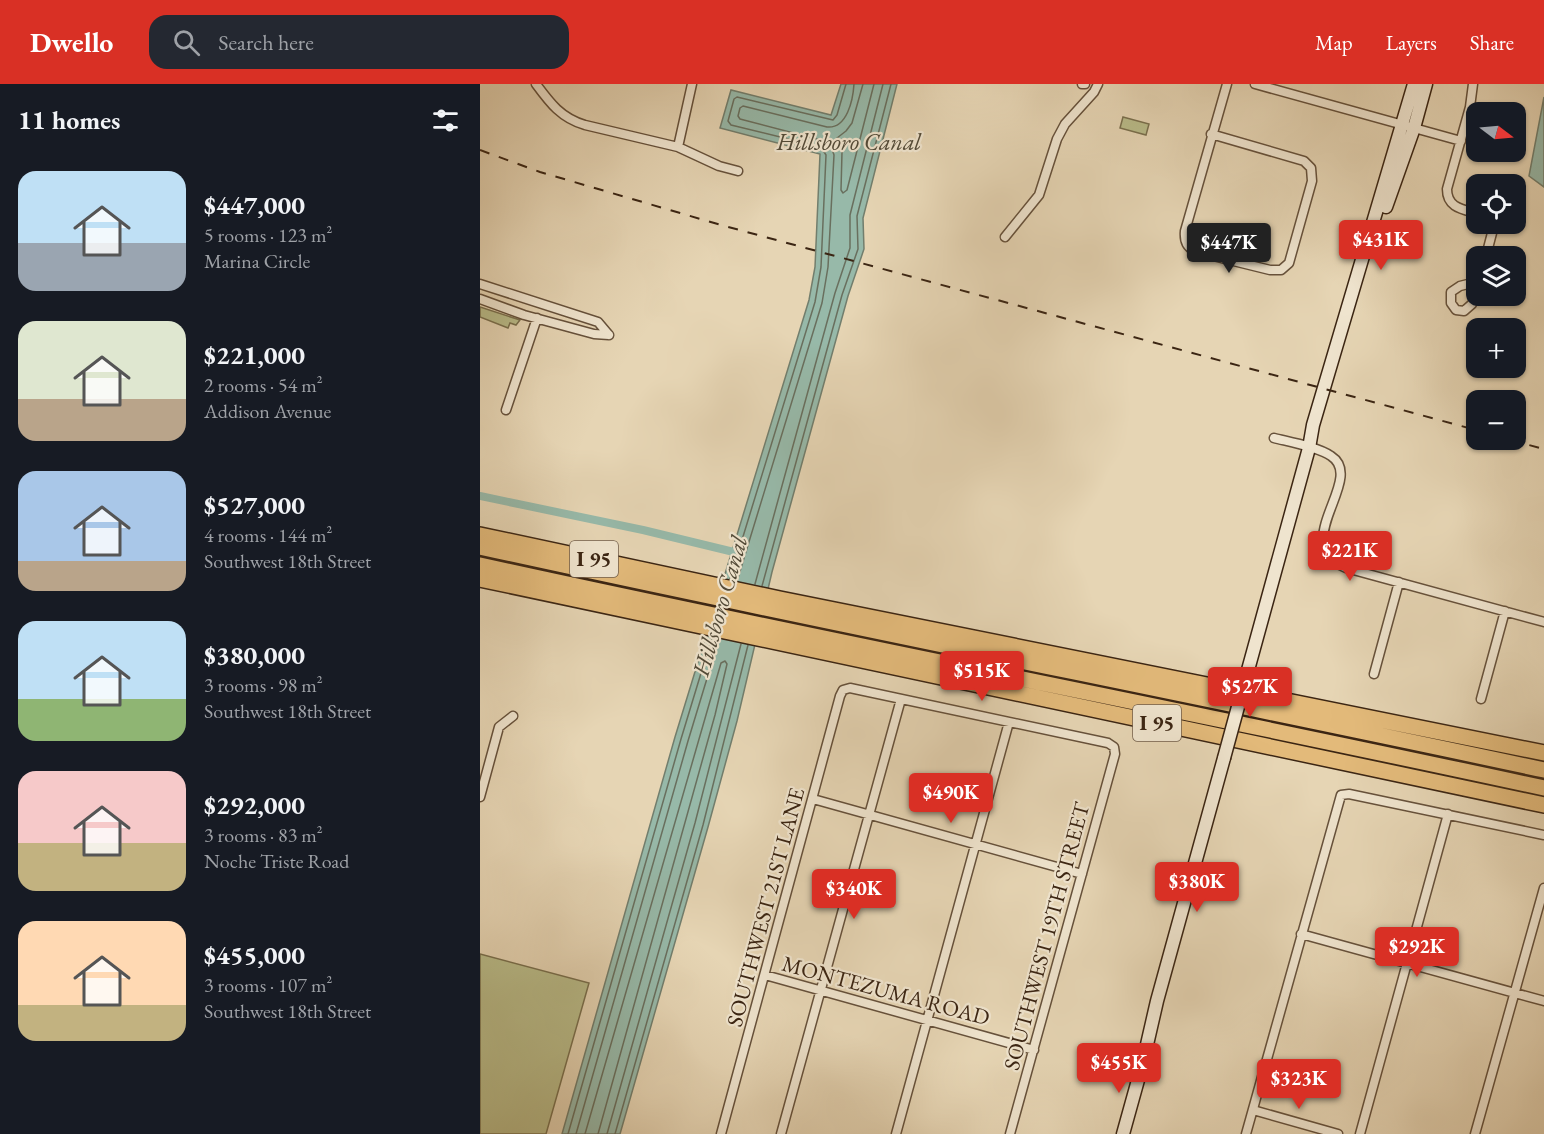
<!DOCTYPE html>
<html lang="en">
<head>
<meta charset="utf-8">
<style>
  body { margin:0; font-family:"EB Garamond",serif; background:#242831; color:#f1f3f6; height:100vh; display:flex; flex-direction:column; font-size:22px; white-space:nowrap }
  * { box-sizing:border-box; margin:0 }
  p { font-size:20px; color:#9ea1a6 }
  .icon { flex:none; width:33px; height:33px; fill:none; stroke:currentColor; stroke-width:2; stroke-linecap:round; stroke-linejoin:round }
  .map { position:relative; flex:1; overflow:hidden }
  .drawer { display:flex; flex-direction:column; background:#171b24; width:480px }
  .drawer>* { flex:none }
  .needle { width:39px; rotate:106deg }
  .fabs { position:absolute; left:986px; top:18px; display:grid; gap:12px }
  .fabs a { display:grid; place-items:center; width:60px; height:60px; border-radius:12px; background:#171b24; box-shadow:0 2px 4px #0004; font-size:30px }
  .price { position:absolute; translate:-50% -51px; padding:0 14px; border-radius:6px; background:#d93025; color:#fff; font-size:20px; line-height:39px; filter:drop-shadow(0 2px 3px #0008) }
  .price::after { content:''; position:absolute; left:50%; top:36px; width:18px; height:14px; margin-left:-9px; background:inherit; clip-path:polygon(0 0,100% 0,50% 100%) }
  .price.active { background:#222; color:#fff }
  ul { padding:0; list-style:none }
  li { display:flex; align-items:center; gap:18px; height:150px; padding:0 18px }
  li span { display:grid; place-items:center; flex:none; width:168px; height:120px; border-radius:18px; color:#555 }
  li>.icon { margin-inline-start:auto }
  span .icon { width:72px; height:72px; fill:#fffc; stroke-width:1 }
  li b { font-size:26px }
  h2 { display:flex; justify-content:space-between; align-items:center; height:72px; padding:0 18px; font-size:26px }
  header { display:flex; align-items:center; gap:36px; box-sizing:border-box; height:84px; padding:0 30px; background:#d93025; color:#fff }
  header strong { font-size:28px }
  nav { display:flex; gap:33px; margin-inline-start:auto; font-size:21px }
  .search { width:420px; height:54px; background:#242831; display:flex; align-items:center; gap:15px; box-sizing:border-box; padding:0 21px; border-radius:18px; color:#9ea1a6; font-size:22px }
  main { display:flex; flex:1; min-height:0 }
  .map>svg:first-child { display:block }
  .green { fill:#b9bc8a; stroke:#7a704e; stroke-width:1.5 }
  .water { fill:#97b9a9; stroke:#727e6d; stroke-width:1.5 }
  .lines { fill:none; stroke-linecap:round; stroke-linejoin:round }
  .shore { stroke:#696f5e; stroke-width:1.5 }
  .canal { stroke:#97b9a9; stroke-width:8 }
  .street-casing { stroke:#66513b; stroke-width:11 }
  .secondary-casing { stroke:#3b2513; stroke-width:15 }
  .highway-casing { stroke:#3b2513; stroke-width:18 }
  .street { stroke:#efe4ce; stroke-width:8 }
  .secondary { stroke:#efe4ce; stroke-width:12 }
  .highway { stroke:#e3ba7a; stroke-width:15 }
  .rail { stroke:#3b2513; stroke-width:2; stroke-dasharray:10 10; stroke-linecap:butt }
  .secondary-bridge-casing { stroke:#3b2513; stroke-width:15; stroke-linecap:butt }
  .secondary-bridge { stroke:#efe4ce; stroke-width:12 }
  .labels { text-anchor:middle; stroke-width:4.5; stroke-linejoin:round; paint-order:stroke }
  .shield { fill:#efe4ce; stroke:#715e4b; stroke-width:1.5 }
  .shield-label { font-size:21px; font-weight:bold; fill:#3b2513 }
  .street-label { font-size:22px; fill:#3b2513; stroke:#efe4ce }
  .water-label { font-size:24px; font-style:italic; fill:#524a38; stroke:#efe4ce }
</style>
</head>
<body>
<header>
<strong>Dwello</strong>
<div class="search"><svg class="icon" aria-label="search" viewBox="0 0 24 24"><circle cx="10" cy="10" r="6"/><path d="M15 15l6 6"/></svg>Search here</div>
<nav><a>Map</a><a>Layers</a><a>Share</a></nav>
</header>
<main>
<section class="drawer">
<h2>11 homes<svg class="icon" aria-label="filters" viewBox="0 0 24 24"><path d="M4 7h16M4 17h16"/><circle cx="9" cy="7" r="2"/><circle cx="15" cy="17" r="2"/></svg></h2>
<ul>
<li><span style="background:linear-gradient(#bfe0f5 60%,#9aa5b1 0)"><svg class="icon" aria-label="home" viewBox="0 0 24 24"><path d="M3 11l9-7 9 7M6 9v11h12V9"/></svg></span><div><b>$447,000</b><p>5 rooms · 123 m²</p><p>Marina Circle</p></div></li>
<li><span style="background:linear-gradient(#dfe7d0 65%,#b9a48a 0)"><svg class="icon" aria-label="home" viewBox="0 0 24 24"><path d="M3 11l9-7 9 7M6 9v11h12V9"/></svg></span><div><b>$221,000</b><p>2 rooms · 54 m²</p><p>Addison Avenue</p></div></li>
<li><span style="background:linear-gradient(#a9c7e8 75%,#b9a48a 0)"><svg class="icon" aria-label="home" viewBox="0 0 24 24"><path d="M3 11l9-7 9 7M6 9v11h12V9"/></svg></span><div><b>$527,000</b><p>4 rooms · 144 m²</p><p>Southwest 18th Street</p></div></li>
<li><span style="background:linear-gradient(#bfe0f5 65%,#8fb573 0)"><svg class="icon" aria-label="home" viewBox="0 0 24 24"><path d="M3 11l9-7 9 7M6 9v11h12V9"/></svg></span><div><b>$380,000</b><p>3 rooms · 98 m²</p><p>Southwest 18th Street</p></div></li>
<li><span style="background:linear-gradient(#f6c9c9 60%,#c2b280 0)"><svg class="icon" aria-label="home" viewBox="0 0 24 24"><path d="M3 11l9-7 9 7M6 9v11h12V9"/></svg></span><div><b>$292,000</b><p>3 rooms · 83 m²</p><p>Noche Triste Road</p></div></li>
<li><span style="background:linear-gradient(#ffd9b3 70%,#c2b280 0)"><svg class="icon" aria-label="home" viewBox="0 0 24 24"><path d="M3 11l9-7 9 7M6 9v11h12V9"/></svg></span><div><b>$455,000</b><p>3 rooms · 107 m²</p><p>Southwest 18th Street</p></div></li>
</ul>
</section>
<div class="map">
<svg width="1064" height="1050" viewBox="0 0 1064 1050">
  <rect width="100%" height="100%" fill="#e6d5b4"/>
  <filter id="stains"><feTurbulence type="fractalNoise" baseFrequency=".00333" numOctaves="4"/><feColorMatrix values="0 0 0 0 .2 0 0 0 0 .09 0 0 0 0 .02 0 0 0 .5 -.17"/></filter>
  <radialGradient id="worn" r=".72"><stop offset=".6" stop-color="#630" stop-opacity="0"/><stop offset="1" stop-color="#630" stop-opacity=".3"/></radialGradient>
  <path class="green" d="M 643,33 L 669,40 L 666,51 L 640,44 Z
    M 0,223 L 40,236 L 36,241 L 30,239 L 28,244 L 0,233 Z
    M 0,870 L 109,899 L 66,1050 L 0,1050 Z"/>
  <path class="water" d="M 361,0 L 417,0 L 383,134 L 384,165 L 368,212 L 292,488 L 257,637 L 228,743 L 140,1050 L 82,1050 L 195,653 L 329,216 L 335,183 L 340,70 L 240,44 L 251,6 L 351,31 Z
    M 1064,13 L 1064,103 L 1049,92 Z"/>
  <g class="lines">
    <path class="shore" d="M 383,0 L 372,39 L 366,47 L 357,54 L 362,68 L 361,106 L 363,109 L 367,106 L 394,0
      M 250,495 L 335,218 L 341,183 L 346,71 L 341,63 L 251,41 L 248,37 L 254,15 L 257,13 L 353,36 L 357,31 L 366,0
      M 257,497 L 342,219 L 348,183 L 354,71 L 351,62 L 344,57 L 260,35 L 258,32 L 260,24 L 263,22 L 347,43 C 367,45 373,16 374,0
      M 275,500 L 355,209 L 370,164 L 370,131 L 403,0
      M 282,502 L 362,211 L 378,165 L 377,132 L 411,0
      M 88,1050 L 201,655 L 232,553
      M 96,1050 L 208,657 L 239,555
      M 105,1050 L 241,579 L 245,577 L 247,580 L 235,631 L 118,1050
      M 127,1050 L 215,739 L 261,560
      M 135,1050 L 223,741 L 268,561"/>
    <path class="canal" d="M 0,412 L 163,446 L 262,470"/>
    <g class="street-casing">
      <path id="street" d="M 56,0 C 70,19 81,34 105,41 L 198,63 L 239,82 L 258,87
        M 602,0 L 605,0
        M 775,0 L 981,57
        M 993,0 L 990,23 L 967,105 C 967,123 981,125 996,129
        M 731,50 L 824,77 L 831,84 L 832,97 L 809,179 L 801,186 L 790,186 L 717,168 C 707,164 704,158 705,147 L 747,0
        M 198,63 L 212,0
        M 525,153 L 559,111 L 577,55 L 585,40 L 614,8 L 618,0
        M 1006,172 L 1012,149 L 1011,140
        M 996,198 L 980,202 L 971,208 L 971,219 L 976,226 L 984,227 L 992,220 L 996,210
        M 0,200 L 118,238 L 129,251
        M 0,215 L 44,231 L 114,250 L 129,251
        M 26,326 L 57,234
        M 794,354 C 810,358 838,363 851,372 C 887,395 806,460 866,484 L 1064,538
        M 894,590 L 919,498
        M 1001,615 L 1025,527
        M 0,713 L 19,643 L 33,632
        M 333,715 L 602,790
        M 821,850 L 1064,917
        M 285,891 L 554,966
        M 773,1026 L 858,1050
        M 241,1050 L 360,612 L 363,606 L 370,604 L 628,659 L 634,663 L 635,670 L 530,1050
        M 301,1050 L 421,615
        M 416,1050 L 529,638
        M 766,1050 L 861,711 L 869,710 L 1064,751
        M 880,1050 L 968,730
        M 995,1050 L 1064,804"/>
    </g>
    <g class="secondary-casing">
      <path id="secondary" d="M 906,123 L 934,44 L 946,0
        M 768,586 L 829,364 L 833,341 L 934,0
        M 643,1050 L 663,978 L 677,917 L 744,674"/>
    </g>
    <g class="highway-casing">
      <path id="highway" d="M 0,451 L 300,515 L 1064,669
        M 0,463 C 354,541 710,610 1064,686
        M 0,481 C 354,559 710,627 1064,704
        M 0,495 L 1064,721"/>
    </g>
    <use href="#street" class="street"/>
    <use href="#secondary" class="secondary"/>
    <use href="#highway" class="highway"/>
    <path class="rail" d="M 0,66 L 60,88 L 241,141 L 996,346
      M 1030,356 L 1064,365"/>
    <g class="secondary-bridge-casing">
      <path id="secondary-bridge" d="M 744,674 L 768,586"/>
    </g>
    <use href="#secondary-bridge" class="secondary-bridge"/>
  </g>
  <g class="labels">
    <g class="shield">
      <rect x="90" y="457" width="48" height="36" rx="4.5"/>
      <rect x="653" y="621" width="48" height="36" rx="4.5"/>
    </g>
    <g class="shield-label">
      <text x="114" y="482">I 95</text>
      <text x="677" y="646">I 95</text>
    </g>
    <g class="street-label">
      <text transform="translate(285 823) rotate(-75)" y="8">SOUTHWEST 21ST LANE</text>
      <text transform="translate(566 852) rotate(-75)" y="8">SOUTHWEST 19TH STREET</text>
      <text transform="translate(406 906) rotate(15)" y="8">MONTEZUMA ROAD</text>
    </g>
    <g class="water-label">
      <text x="369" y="66">Hillsboro Canal</text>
      <text transform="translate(240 522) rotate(-74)" y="8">Hillsboro Canal</text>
    </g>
  </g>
  <rect width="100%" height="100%" filter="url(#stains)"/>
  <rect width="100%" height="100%" fill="url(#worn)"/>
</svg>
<div class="fabs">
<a><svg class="needle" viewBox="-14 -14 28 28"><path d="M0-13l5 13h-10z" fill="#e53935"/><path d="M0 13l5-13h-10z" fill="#9ea1a6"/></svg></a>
<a><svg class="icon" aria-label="locate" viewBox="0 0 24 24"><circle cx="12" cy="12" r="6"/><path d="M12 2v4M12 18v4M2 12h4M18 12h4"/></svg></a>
<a><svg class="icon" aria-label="layers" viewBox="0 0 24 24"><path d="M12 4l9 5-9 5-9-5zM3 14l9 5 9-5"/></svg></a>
<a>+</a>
<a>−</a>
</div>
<b class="price" style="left:901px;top:187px">$431K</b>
<b class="price active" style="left:749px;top:190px">$447K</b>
<b class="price" style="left:870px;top:498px">$221K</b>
<b class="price" style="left:502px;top:618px">$515K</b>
<b class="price" style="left:770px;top:634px">$527K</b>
<b class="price" style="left:471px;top:740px">$490K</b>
<b class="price" style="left:717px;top:829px">$380K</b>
<b class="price" style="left:374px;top:836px">$340K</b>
<b class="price" style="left:937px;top:894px">$292K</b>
<b class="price" style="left:639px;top:1010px">$455K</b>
<b class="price" style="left:819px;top:1026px">$323K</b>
</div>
</main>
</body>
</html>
